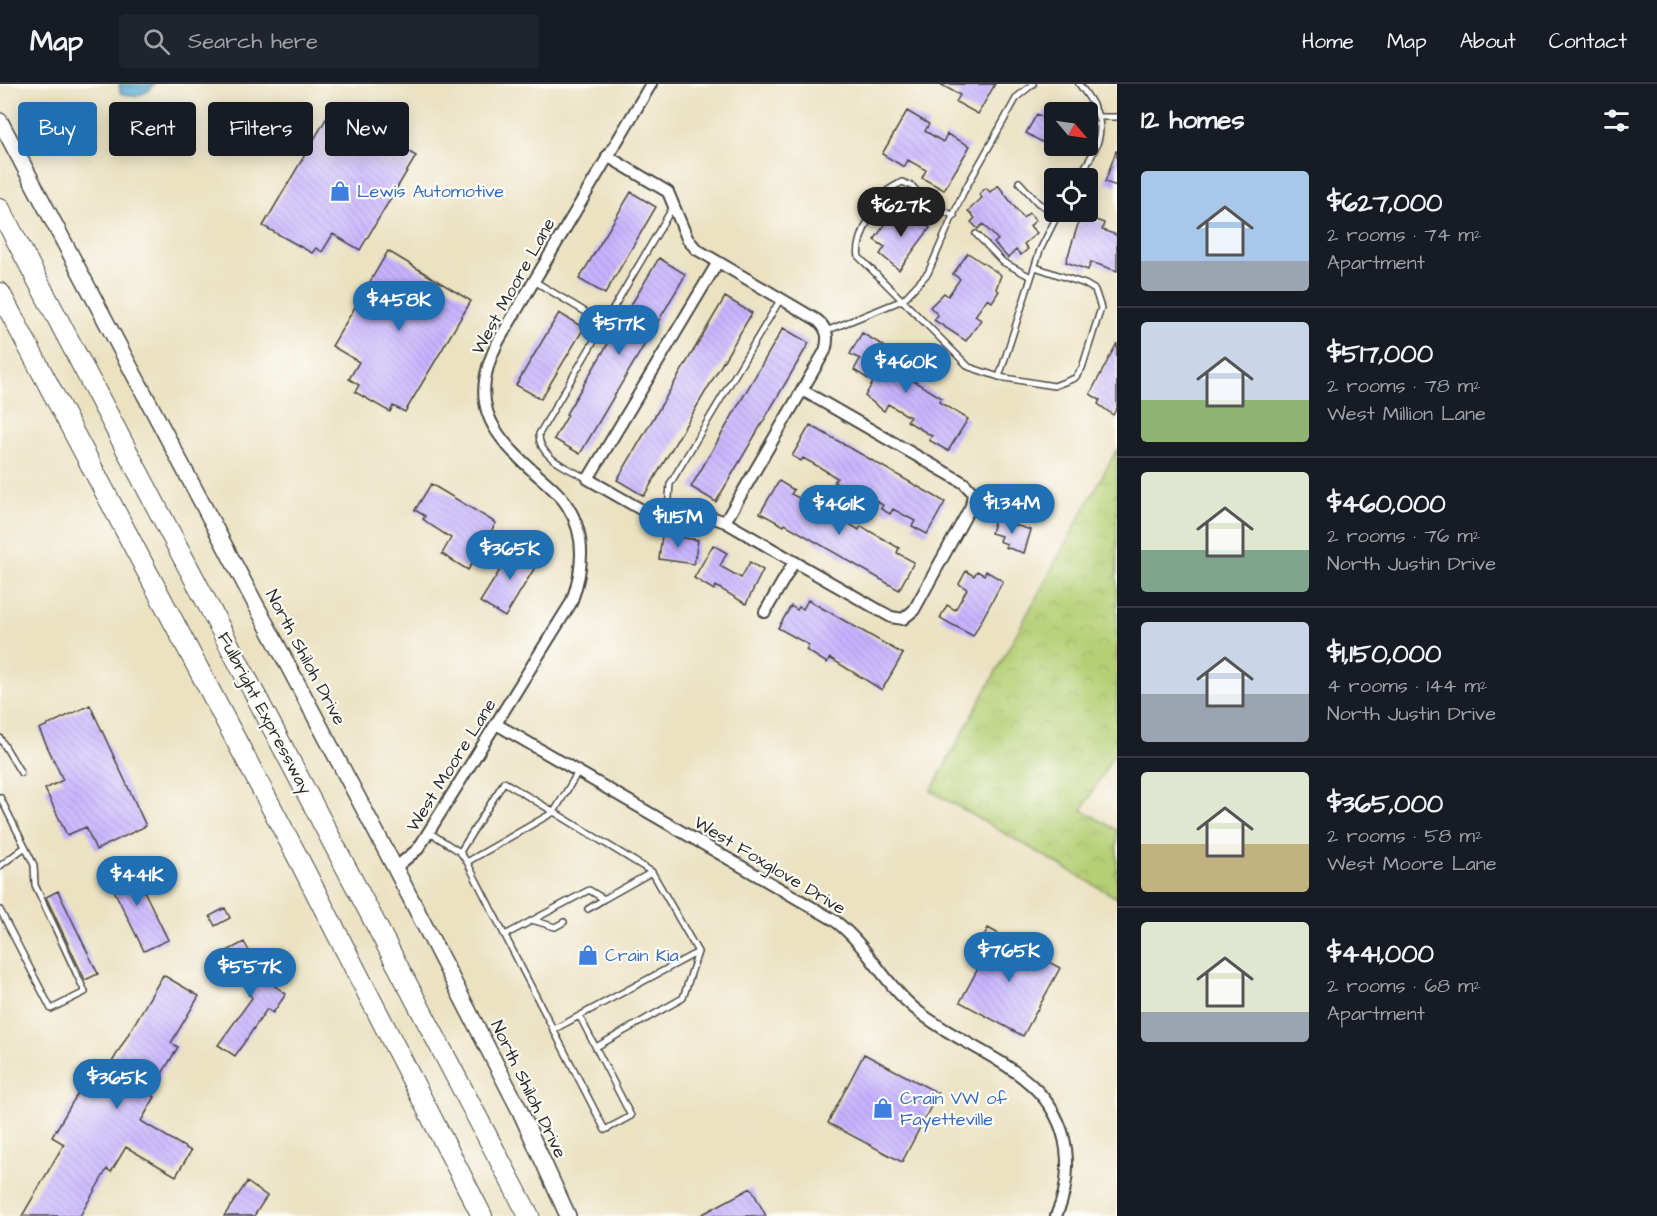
<!DOCTYPE html>
<html lang="en">
<head>
<meta charset="utf-8">
<style>
  body { margin:0; font-family:"Architects Daughter",sans-serif; background:#20242c; color:#f1f3f6; height:100vh; display:flex; flex-direction:column; font-size:22px; white-space:nowrap }
  * { box-sizing:border-box; margin:0 }
  p { font-size:20px; color:#9ea1a6 }
  .icon { flex:none; width:33px; height:33px; fill:none; stroke:currentColor; stroke-width:2; stroke-linecap:round; stroke-linejoin:round }
  .map { position:relative; flex:1; overflow:hidden }
  .side { display:flex; flex-direction:column; background:#171b24; width:540px }
  .side>* { flex:none }
  .top-card { position:absolute; left:18px; top:18px; width:570px; height:54px; display:flex; gap:12px }
  .needle { width:39px; rotate:119deg }
  .tools { position:absolute; left:1044px; top:18px; display:grid; gap:12px }
  .tools a { display:grid; place-items:center; width:54px; height:54px; border-radius:6px; background:#171b24; box-shadow:0 3px 15px #0003; font-size:30px }
  .price { position:absolute; translate:-50% -51px; padding:0 14px; border-radius:21px; background:#1f6fb2; color:#fff; font-size:20px; line-height:39px; filter:drop-shadow(0 2px 3px #0008) }
  .price::after { content:''; position:absolute; left:50%; top:36px; width:18px; height:14px; margin-left:-9px; background:inherit; clip-path:polygon(0 0,100% 0,50% 100%) }
  .price.selected { background:#222; color:#fff }
  ul { padding:0; list-style:none }
  li { display:flex; align-items:center; gap:18px; height:150px; padding:0 24px }
  li+li { border-top:2px solid #363941 }
  li span { display:grid; place-items:center; flex:none; width:168px; height:120px; border-radius:6px; color:#555 }
  li>.icon { margin-inline-start:auto }
  span .icon { width:72px; height:72px; fill:#fffc; stroke-width:1 }
  li b { font-size:26px }
  h2 { display:flex; justify-content:space-between; align-items:center; height:72px; padding:0 24px; font-size:26px }
  .chip { padding:0 21px; border-radius:6px; background:#171b24; box-shadow:0 3px 15px #0003; font-size:21px; line-height:54px }
  .chip.selected { background:#1f6fb2; color:#fff }
  header { display:flex; align-items:center; gap:36px; box-sizing:border-box; height:84px; padding:0 30px; background:#171b24; border-bottom:2px solid #363941 }
  header strong { font-size:28px }
  nav { display:flex; gap:33px; margin-inline-start:auto; font-size:21px }
  .search { width:420px; height:54px; background:#20242c; display:flex; align-items:center; gap:15px; box-sizing:border-box; padding:0 21px; border-radius:6px; color:#9ea1a6; font-size:22px }
  main { display:flex; flex:1; min-height:0 }
  .map>svg:first-child { display:block }
  .park { fill:url(#park-crowns); stroke:#707d50; stroke-width:1.5 }
  .water { fill:url(#water-rules); stroke:#426c80; stroke-width:1.5 }
  .building { fill:url(#building-back-hatch) }
  .lines { fill:none; stroke-linecap:round; stroke-linejoin:round }
  .lane-casing { stroke:#484642; stroke-width:8 }
  .street-casing { stroke:#484642; stroke-width:14 }
  .secondary-casing { stroke:#484642; stroke-width:18 }
  .highway-casing { stroke:#484642; stroke-width:22 }
  .lane { stroke:#fff; stroke-width:5 }
  .street { stroke:#fff; stroke-width:10 }
  .secondary { stroke:#fff; stroke-width:15 }
  .highway { stroke:#fff; stroke-width:20 }
  .labels { text-anchor:middle; stroke-width:4.5; stroke-linejoin:round; paint-order:stroke }
  .shop-label { font-size:18px; fill:#366cbe; stroke:#fdfcf7; text-anchor:start }
  .street-label { font-size:18px; fill:#2b2b2b; stroke:#fdfcf7 }
</style>
</head>
<body>
<header>
<strong>Map</strong>
<div class="search"><svg class="icon" aria-label="search" viewBox="0 0 24 24"><circle cx="10" cy="10" r="6"/><path d="M15 15l6 6"/></svg>Search here</div>
<nav><a>Home</a><a>Map</a><a>About</a><a>Contact</a></nav>
</header>
<main>
<div class="map">
<svg width="1117" height="1132" viewBox="0 0 1117 1132">
  <defs>
    <pattern id="park-crowns" width="20" height="18" patternUnits="userSpaceOnUse" patternTransform="scale(1.5)"><rect width="20" height="18" fill="#b5cf74"/><path d="M2 6a3 3 0 1 1 6 0M12 15a3 3 0 1 1 6 0" fill="none" stroke="#9cb265"/></pattern>
    <pattern id="water-rules" width="6" height="5" patternUnits="userSpaceOnUse" patternTransform="scale(1.5)"><rect width="6" height="5" fill="#59add5"/><path d="M0 2.5h6" fill="none" stroke="#4a8dad"/></pattern>
    <pattern id="building-back-hatch" width="6" height="6" patternUnits="userSpaceOnUse" patternTransform="scale(1.5)"><rect width="6" height="6" fill="#c6b3fe"/><path d="M-1 5l2 2M0 0l6 6M5-1l2 2" fill="none" stroke="#aa9ada"/></pattern>
  </defs>
  <rect width="100%" height="100%" fill="#fdfcf7"/>
  <filter id="ink" filterUnits="userSpaceOnUse"><feTurbulence type="fractalNoise" baseFrequency=".0167" numOctaves="2"/><feDisplacementMap in="SourceGraphic" scale="12" xChannelSelector="R" yChannelSelector="G"/><feConvolveMatrix kernelMatrix="1 2 1 2 8 2 1 2 1" color-interpolation-filters="sRGB"/></filter>
  <filter id="wash" filterUnits="userSpaceOnUse"><feTurbulence type="fractalNoise" baseFrequency=".008" numOctaves="4" result="noise"/><feDisplacementMap in="SourceGraphic" scale="24" xChannelSelector="R" yChannelSelector="G"/><feGaussianBlur stdDeviation="1.35" result="paint"/><feColorMatrix in="noise" values="0 0 0 0 0 0 0 0 0 0 0 0 0 0 0 0 0 1.4 0 .05"/><feComposite in="paint" operator="in"/></filter>
  <g filter="url(#wash)">
    <rect width="100%" height="100%" fill="#ebe2c2"/>
    <path class="park" d="M 1117,365 L 1117,665 L 1082,726 L 1117,746 L 1117,814 L 931,707 Z"/>
    <path class="water" d="M 119,0 L 154,0 L 149,7 L 135,13 L 120,9 Z"/>
    <g id="blocks">
      <path class="building" d="M 940,0 L 995,0 L 978,30 L 956,18 L 960,11 Z
        M 333,23 L 416,72 L 360,166 L 333,150 L 322,168 L 316,164 L 312,169 L 263,142 Z
        M 1047,23 L 1054,27 L 1054,65 L 1026,49 L 1037,30 L 1042,33 Z
        M 907,27 L 929,40 L 925,47 L 943,58 L 947,50 L 970,62 L 944,106 L 922,94 L 926,86 L 908,76 L 904,83 L 882,70 Z
        M 1116,67 L 1117,67 L 1117,102 L 1105,98 Z
        M 998,101 L 1023,134 L 1029,129 L 1036,136 L 1030,142 L 1037,149 L 1024,160 L 1028,165 L 1021,171 L 1016,166 L 1008,174 L 994,159 L 998,156 L 983,140 L 978,145 L 971,138 L 975,134 L 968,127 L 982,114 L 979,110 L 986,104 L 990,108 Z
        M 631,108 L 656,123 L 605,210 L 579,195 Z
        M 894,128 L 904,136 L 909,129 L 930,144 L 899,186 L 880,170 L 885,163 L 874,156 Z
        M 1081,131 L 1104,139 L 1102,146 L 1117,151 L 1117,187 L 1091,178 L 1088,186 L 1066,178 Z
        M 388,167 L 471,217 L 405,328 L 393,322 L 390,328 L 355,308 L 359,301 L 349,295 L 359,278 L 332,262 Z
        M 968,169 L 1001,191 L 996,205 L 999,207 L 992,218 L 987,215 L 975,232 L 981,236 L 966,257 L 934,236 L 938,231 L 930,223 L 944,209 L 948,212 L 960,195 L 953,190 Z
        M 659,174 L 685,190 L 682,197 L 580,370 L 554,355 L 568,331 L 566,330 Z
        M 725,213 L 752,229 L 644,412 L 617,396 Z
        M 559,229 L 584,244 L 541,315 L 516,301 Z
        M 783,244 L 809,259 L 716,418 L 691,403 Z
        M 862,249 L 884,262 L 880,269 L 908,285 L 905,292 L 942,314 L 939,318 L 968,335 L 948,367 L 929,356 L 932,352 L 907,337 L 910,333 L 888,320 L 884,327 L 865,312 L 873,298 L 854,286 L 860,275 L 850,270 Z
        M 1117,259 L 1117,324 L 1113,331 L 1098,320 L 1100,316 L 1090,310 Z
        M 810,341 L 945,418 L 927,450 L 912,442 L 915,437 L 893,425 L 890,430 L 881,425 L 883,421 L 852,403 L 849,407 L 834,398 L 837,394 L 821,384 L 803,374 L 801,377 L 792,372 Z
        M 779,397 L 794,406 L 791,410 L 828,429 L 831,425 L 839,430 L 838,433 L 859,446 L 861,442 L 899,464 L 897,469 L 914,478 L 899,506 L 785,440 L 784,442 L 760,429 Z
        M 431,400 L 496,439 L 468,486 L 442,470 L 451,454 L 432,442 L 423,435 L 425,432 L 415,426 Z
        M 995,435 L 1031,446 L 1024,469 L 1005,463 L 1007,460 L 999,457 L 1001,452 L 991,449 Z
        M 662,451 L 698,456 L 694,480 L 659,475 Z
        M 516,460 L 540,475 L 505,533 L 480,518 Z
        M 713,461 L 727,469 L 720,482 L 741,494 L 750,478 L 763,486 L 746,520 L 716,502 L 714,506 L 694,494 Z
        M 966,487 L 974,492 L 977,487 L 984,491 L 986,487 L 1003,497 L 973,552 L 940,534 L 947,521 L 955,526 L 967,505 L 959,500 Z
        M 808,516 L 903,570 L 882,606 L 830,574 L 827,579 L 806,566 L 809,561 L 778,544 L 791,522 L 797,526 L 799,523 L 803,525 Z
        M 90,621 L 146,742 L 96,766 L 86,743 L 67,751 L 45,705 L 63,696 L 39,645 Z
        M 130,778 L 168,856 L 144,867 L 106,790 Z
        M 58,807 L 98,890 L 85,896 L 46,813 Z
        M 225,824 L 230,834 L 215,842 L 210,832 Z
        M 988,844 L 1060,884 L 1023,952 L 960,918 L 987,868 L 978,863 Z
        M 244,858 L 264,894 L 286,910 L 273,929 L 267,925 L 235,972 L 218,961 L 252,914 L 227,867 Z
        M 163,891 L 199,912 L 171,959 L 178,963 L 150,1010 L 155,1013 L 141,1037 L 191,1067 L 176,1092 L 126,1063 L 111,1088 L 107,1085 L 80,1132 L 22,1132 L 64,1060 L 52,1053 L 96,978 L 108,985 Z
        M 864,970 L 938,1009 L 902,1078 L 828,1039 Z
        M 247,1098 L 267,1112 L 254,1132 L 224,1132 Z
        M 751,1104 L 766,1132 L 699,1132 Z"/>
    </g>
  </g>
  <g filter="url(#ink)">
    <use href="#blocks" fill-opacity="0" stroke="#484642" stroke-width="1.5"/>
    <g class="lines">
      <g class="lane-casing">
        <path id="lane" d="M 1099,33 L 1117,33
          M 1078,94 C 1104,54 1110,40 1079,0
          M 1019,98 L 1038,119 L 1058,130
          M 954,132 L 926,118 L 912,102 L 902,98 C 897,101 890,104 886,108 C 875,120 855,157 859,173 L 969,283 L 999,293 L 1054,302 L 1075,294 L 1082,284 L 1101,224 L 1095,206 L 1085,200 L 1035,183
          M 976,150 L 1003,178 L 1031,193
          M 534,197 L 604,239
          M 826,247 L 903,216 L 928,189 L 963,109 L 1017,13 L 1033,0
          M 999,293 L 1040,166 L 1059,128
          M 588,395 C 570,385 538,374 539,350 L 673,123
          M 668,426 L 670,400 L 780,216
          M 0,654 L 21,689
          M 0,713 L 25,763 L 0,782
          M 429,748 L 460,768 L 467,778 L 605,1046 L 631,1032 L 580,933
          M 460,768 L 504,698 L 554,728 L 578,688
          M 467,778 L 554,728 L 652,788 L 698,868 L 553,946
          M 588,825 L 604,815
          M 0,826 L 51,925 L 85,908 L 35,801 L 34,781 L 25,763
          M 532,836 L 555,843 L 564,838
          M 505,851 L 589,806 L 604,815 L 652,788
          M 596,963 L 683,914 L 698,868"/>
      </g>
      <g class="street-casing">
        <path id="street" d="M 607,72 L 668,108 L 687,154 L 696,165 L 817,236 C 828,245 829,254 825,267 L 725,438
          M 718,178 L 588,395 L 642,426 L 695,427 L 725,438 L 891,533 L 903,535 L 914,526 L 971,422 L 973,409 L 964,399 L 802,306
          M 765,528 L 794,478
          M 496,640 L 834,836 C 868,862 883,898 914,924 C 967,969 1055,985 1066,1065 C 1069,1089 1066,1110 1056,1132
          M 395,784 L 418,765 L 571,519 C 583,487 587,453 568,423 C 560,409 545,398 533,387 C 488,347 468,315 499,256 L 651,0"/>
      </g>
      <g class="secondary-casing">
        <path id="secondary" d="M 0,37 L 395,784 L 519,1025 L 568,1132"/>
      </g>
      <g class="highway-casing">
        <path id="highway" d="M 0,125 L 529,1132
          M 0,209 L 295,768 L 482,1132"/>
      </g>
      <use href="#lane" class="lane"/>
      <use href="#street" class="street"/>
      <use href="#secondary" class="secondary"/>
      <use href="#highway" class="highway"/>
    </g>
  </g>
  <defs>
    <g id="shop-bare" transform="scale(1.62)"><path d="M-5-2.5h2.3a2.7 3.5 0 0 1 5.4 0H5L5.5 6h-11ZM-1.5-2.5h3a1.5 2.3 0 0 0-3 0Z" fill="#3f7fe0" stroke="#fdfcf7" stroke-width="2.5" paint-order="stroke"/></g>
  </defs>
  <g fill-rule="evenodd">
    <use href="#shop-bare" x="340" y="107"/>
    <use href="#shop-bare" x="588" y="871"/>
    <use href="#shop-bare" x="883" y="1024"/>
  </g>
  <g class="labels">
    <g class="shop-label">
      <text x="357" y="113">Lewis Automotive</text>
      <text x="605" y="877">Crain Kia</text>
      <text x="900" y="1020">Crain VW of<tspan x="900" dy="21">Fayetteville</tspan></text>
    </g>
    <g class="street-label">
      <text transform="translate(513 202) rotate(-61)" y="6">West Moore Lane</text>
      <text transform="translate(306 573) rotate(62)" y="6">North Shiloh Drive</text>
      <text transform="translate(265 629) rotate(62)" y="6">Fulbright Expressway</text>
      <text transform="translate(451 681) rotate(-58)" y="6">West Moore Lane</text>
      <text transform="translate(770 781) rotate(31)" y="6">West Foxglove Drive</text>
      <text transform="translate(529 1005) rotate(64)" y="6">North Shiloh Drive</text>
    </g>
  </g>
</svg>
<div class="tools">
<a><svg class="needle" viewBox="-14 -14 28 28"><path d="M0-13l5 13h-10z" fill="#e53935"/><path d="M0 13l5-13h-10z" fill="#9ea1a6"/></svg></a>
<a><svg class="icon" aria-label="locate" viewBox="0 0 24 24"><circle cx="12" cy="12" r="6"/><path d="M12 2v4M12 18v4M2 12h4M18 12h4"/></svg></a>
</div>
<b class="price selected" style="left:901px;top:154px">$627K</b>
<b class="price" style="left:399px;top:248px">$458K</b>
<b class="price" style="left:619px;top:272px">$517K</b>
<b class="price" style="left:906px;top:310px">$460K</b>
<b class="price" style="left:1012px;top:451px">$1.34M</b>
<b class="price" style="left:839px;top:452px">$461K</b>
<b class="price" style="left:678px;top:465px">$1.15M</b>
<b class="price" style="left:510px;top:497px">$365K</b>
<b class="price" style="left:137px;top:823px">$441K</b>
<b class="price" style="left:1009px;top:899px">$765K</b>
<b class="price" style="left:250px;top:915px">$557K</b>
<b class="price" style="left:117px;top:1026px">$365K</b>
<div class="top-card">
<a class="chip selected">Buy</a>
<a class="chip">Rent</a>
<a class="chip">Filters</a>
<a class="chip">New</a>
</div>
</div>
<section class="side">
<h2>12 homes<svg class="icon" aria-label="filters" viewBox="0 0 24 24"><path d="M4 7h16M4 17h16"/><circle cx="9" cy="7" r="2"/><circle cx="15" cy="17" r="2"/></svg></h2>
<ul>
<li><span style="background:linear-gradient(#a9c7e8 75%,#9aa5b1 0)"><svg class="icon" aria-label="home" viewBox="0 0 24 24"><path d="M3 11l9-7 9 7M6 9v11h12V9"/></svg></span><div><b>$627,000</b><p>2 rooms · 74 m²</p><p>Apartment</p></div></li>
<li><span style="background:linear-gradient(#c9d6e8 65%,#8fb573 0)"><svg class="icon" aria-label="home" viewBox="0 0 24 24"><path d="M3 11l9-7 9 7M6 9v11h12V9"/></svg></span><div><b>$517,000</b><p>2 rooms · 78 m²</p><p>West Million Lane</p></div></li>
<li><span style="background:linear-gradient(#dfe7d0 65%,#7fa58c 0)"><svg class="icon" aria-label="home" viewBox="0 0 24 24"><path d="M3 11l9-7 9 7M6 9v11h12V9"/></svg></span><div><b>$460,000</b><p>2 rooms · 76 m²</p><p>North Justin Drive</p></div></li>
<li><span style="background:linear-gradient(#c9d6e8 60%,#9aa5b1 0)"><svg class="icon" aria-label="home" viewBox="0 0 24 24"><path d="M3 11l9-7 9 7M6 9v11h12V9"/></svg></span><div><b>$1,150,000</b><p>4 rooms · 144 m²</p><p>North Justin Drive</p></div></li>
<li><span style="background:linear-gradient(#dfe7d0 60%,#c2b280 0)"><svg class="icon" aria-label="home" viewBox="0 0 24 24"><path d="M3 11l9-7 9 7M6 9v11h12V9"/></svg></span><div><b>$365,000</b><p>2 rooms · 58 m²</p><p>West Moore Lane</p></div></li>
<li><span style="background:linear-gradient(#dfe7d0 75%,#9aa5b1 0)"><svg class="icon" aria-label="home" viewBox="0 0 24 24"><path d="M3 11l9-7 9 7M6 9v11h12V9"/></svg></span><div><b>$441,000</b><p>2 rooms · 68 m²</p><p>Apartment</p></div></li>
</ul>
</section>
</main>
</body>
</html>
